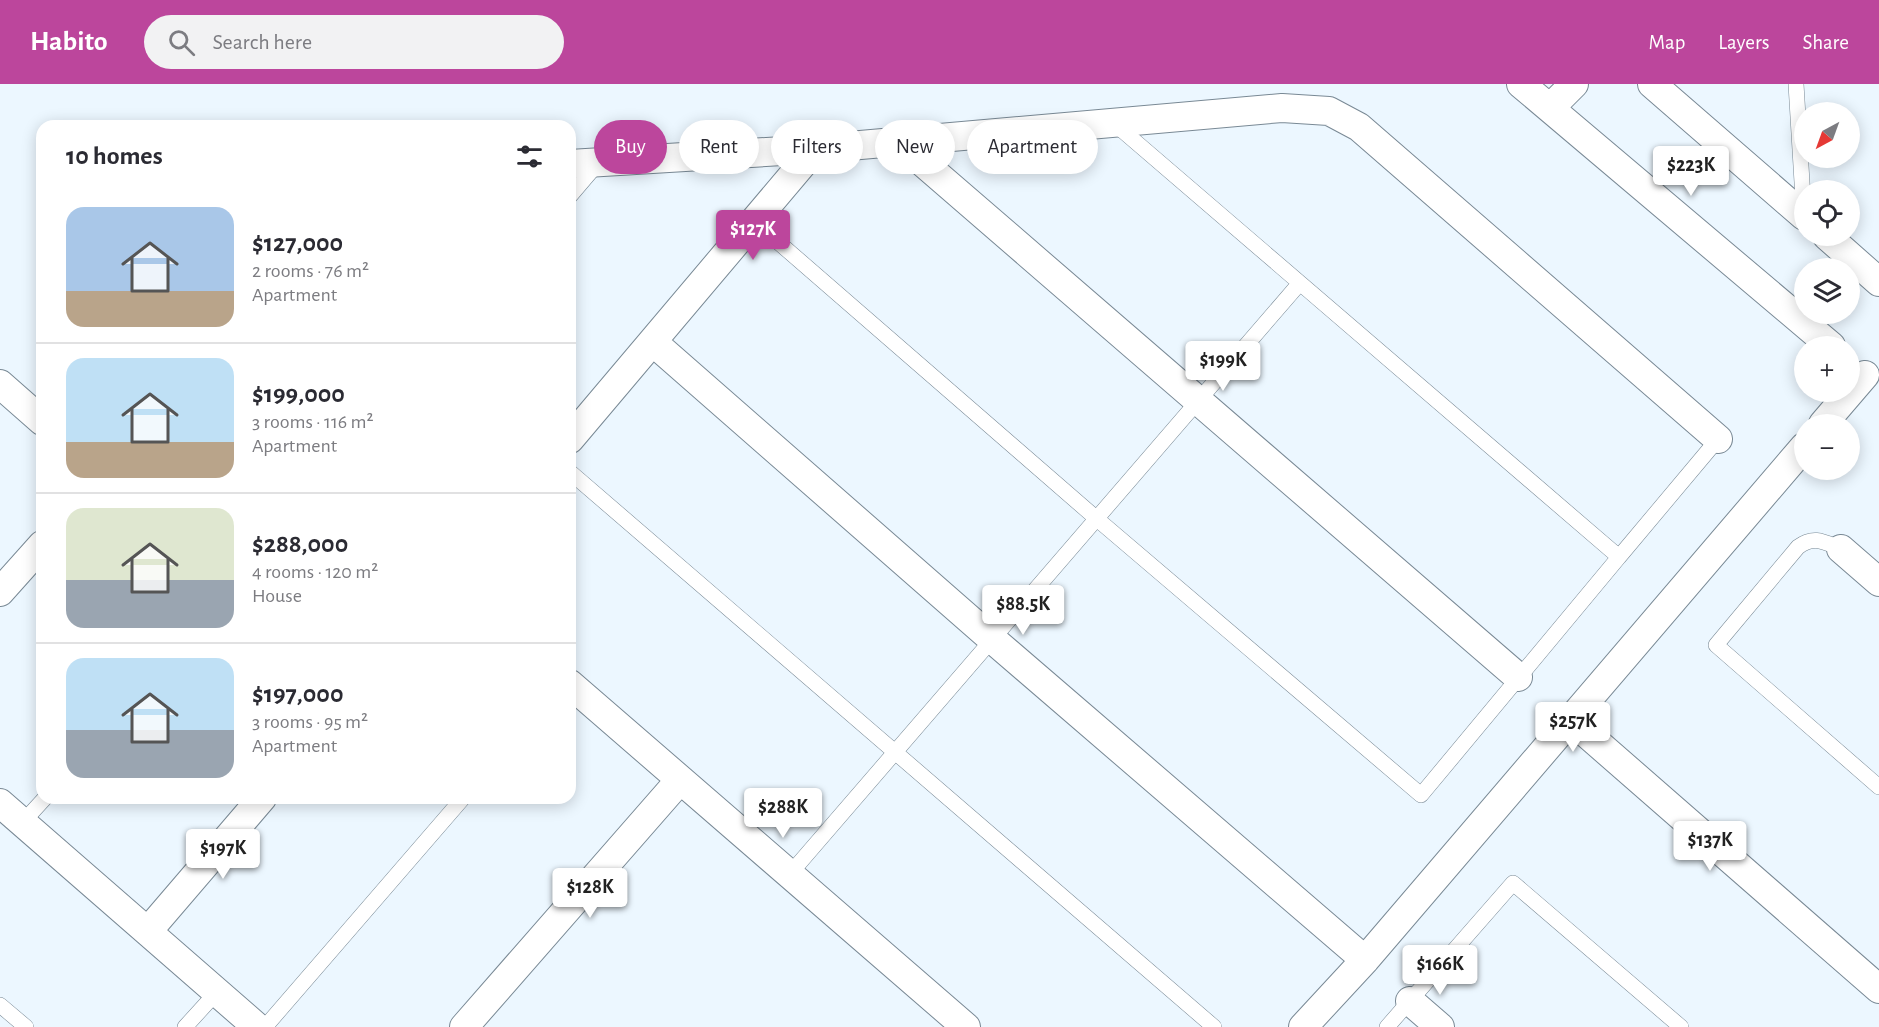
<!DOCTYPE html>
<html lang="en">
<head>
<meta charset="utf-8">
<style>
  body { margin:0; font-family:"Alegreya Sans",sans-serif; background:#f2f2f3; color:#2b2b33; height:100vh; display:flex; flex-direction:column; font-size:22px; white-space:nowrap }
  * { box-sizing:border-box; margin:0 }
  p { font-size:20px; color:#7c7c81 }
  .icon { flex:none; width:33px; height:33px; fill:none; stroke:currentColor; stroke-width:2; stroke-linecap:round; stroke-linejoin:round }
  .map { position:relative; flex:1; overflow:hidden }
  .side { position:absolute; left:36px; top:36px; width:540px; height:684px; display:flex; flex-direction:column; background:#fff; border-radius:18px; box-shadow:0 3px 15px #0003 }
  .side>* { flex:none }
  .banner { position:absolute; left:594px; top:36px; width:570px; height:54px; display:flex; gap:12px }
  .needle { width:39px; rotate:221deg }
  .buttons { position:absolute; left:1794px; top:18px; display:grid; gap:12px }
  .buttons a { display:grid; place-items:center; width:66px; height:66px; border-radius:50%; background:#fff; box-shadow:0 3px 15px #0003; font-size:30px }
  .price { position:absolute; translate:-50% -51px; padding:0 14px; border-radius:6px; background:#fff; color:#222; font-size:20px; line-height:39px; filter:drop-shadow(0 2px 3px #0008) }
  .price::after { content:''; position:absolute; left:50%; top:36px; width:18px; height:14px; margin-left:-9px; background:inherit; clip-path:polygon(0 0,100% 0,50% 100%) }
  .price.selected { background:#bc469c; color:#fff }
  ul { padding:0; list-style:none }
  li { display:flex; align-items:center; gap:18px; height:150px; padding:0 30px }
  li+li { border-top:2px solid #e1e1e2 }
  li span { display:grid; place-items:center; flex:none; width:168px; height:120px; border-radius:18px; color:#555 }
  li>.icon { margin-inline-start:auto }
  span .icon { width:72px; height:72px; fill:#fffc; stroke-width:1 }
  li b { font-size:26px }
  h2 { display:flex; justify-content:space-between; align-items:center; height:72px; padding:0 30px; font-size:26px }
  .pill { padding:0 21px; border-radius:27px; background:#fff; box-shadow:0 3px 15px #0003; font-size:21px; line-height:54px }
  .pill.selected { background:#bc469c; color:#fff }
  header { display:flex; align-items:center; gap:36px; box-sizing:border-box; height:84px; padding:0 30px; background:#bc469c; color:#fff }
  header strong { font-size:28px }
  nav { display:flex; gap:33px; margin-inline-start:auto; font-size:21px }
  .search { width:420px; height:54px; background:#f2f2f3; display:flex; align-items:center; gap:15px; box-sizing:border-box; padding:0 21px; border-radius:33px; color:#7c7c81; font-size:22px }
  .map>svg:first-child { display:block }
  .lines { fill:none; stroke-linecap:round; stroke-linejoin:round }
  .service-casing { stroke:#798995; stroke-width:16 }
  .minor-casing { stroke:#798995; stroke-width:30 }
  .service { stroke:#fff; stroke-width:15 }
  .minor { stroke:#fff; stroke-width:28 }
</style>
</head>
<body>
<header>
<strong>Habito</strong>
<div class="search"><svg class="icon" aria-label="search" viewBox="0 0 24 24"><circle cx="10" cy="10" r="6"/><path d="M15 15l6 6"/></svg>Search here</div>
<nav><a>Map</a><a>Layers</a><a>Share</a></nav>
</header>
<div class="map">
<svg width="1879" height="943" viewBox="0 0 1879 943">
  <rect width="100%" height="100%" fill="#ecf7ff"/>
  <g class="lines">
    <g class="service-casing">
      <path id="service" d="M 1796,0 L 1804,131
        M 570,112 L 599,78
        M 755,138 L 1097,435 L 1421,711 L 1619,473 L 1116,41
        M 570,388 L 1214,943
        M 1841,465 C 1824,458 1814,451 1798,463 L 1716,561 L 1879,703
        M 1619,473 L 1718,355
        M 22,739 L 45,714
        M 789,791 L 1299,200
        M 0,921 L 26,943
        M 185,943 L 216,909
        M 265,943 L 463,714
        M 1387,943 L 1513,799 L 1681,943"/>
    </g>
    <g class="minor-casing">
      <path id="minor" d="M 1521,0 L 1831,262
        M 1652,0 L 1804,132
        M 1550,24 L 1574,0
        M 899,58 L 1518,593
        M 570,80 L 815,65 L 1282,24 L 1329,27 L 1359,43 L 1718,355
        M 1827,152 L 1879,198
        M 654,259 L 992,555 L 1365,876
        M 0,300 L 42,337
        M 1823,340 L 1865,291
        M 570,355 L 815,65
        M 1841,465 L 1879,498
        M 0,508 L 42,461
        M 570,600 L 966,943
        M 1571,636 L 1879,905
        M 0,719 L 257,943
        M 148,847 L 262,714
        M 1410,917 L 1440,943
        M 464,943 L 680,696
        M 1303,943 L 1365,876 L 1804,363"/>
    </g>
    <use href="#service" class="service"/>
    <use href="#minor" class="minor"/>
  </g>
</svg>
<div class="buttons">
<a><svg class="needle" viewBox="-14 -14 28 28"><path d="M0-13l5 13h-10z" fill="#e53935"/><path d="M0 13l5-13h-10z" fill="#7c7c81"/></svg></a>
<a><svg class="icon" aria-label="locate" viewBox="0 0 24 24"><circle cx="12" cy="12" r="6"/><path d="M12 2v4M12 18v4M2 12h4M18 12h4"/></svg></a>
<a><svg class="icon" aria-label="layers" viewBox="0 0 24 24"><path d="M12 4l9 5-9 5-9-5zM3 14l9 5 9-5"/></svg></a>
<a>+</a>
<a>−</a>
</div>
<b class="price" style="left:1691px;top:113px">$223K</b>
<b class="price selected" style="left:753px;top:177px">$127K</b>
<b class="price" style="left:1223px;top:308px">$199K</b>
<b class="price" style="left:1023px;top:552px">$88.5K</b>
<b class="price" style="left:1573px;top:669px">$257K</b>
<b class="price" style="left:783px;top:755px">$288K</b>
<b class="price" style="left:1710px;top:788px">$137K</b>
<b class="price" style="left:223px;top:796px">$197K</b>
<b class="price" style="left:590px;top:835px">$128K</b>
<b class="price" style="left:1440px;top:912px">$166K</b>
<div class="banner">
<a class="pill selected">Buy</a>
<a class="pill">Rent</a>
<a class="pill">Filters</a>
<a class="pill">New</a>
<a class="pill">Apartment</a>
</div>
<section class="side">
<h2>10 homes<svg class="icon" aria-label="filters" viewBox="0 0 24 24"><path d="M4 7h16M4 17h16"/><circle cx="9" cy="7" r="2"/><circle cx="15" cy="17" r="2"/></svg></h2>
<ul>
<li><span style="background:linear-gradient(#a9c7e8 70%,#b9a48a 0)"><svg class="icon" aria-label="home" viewBox="0 0 24 24"><path d="M3 11l9-7 9 7M6 9v11h12V9"/></svg></span><div><b>$127,000</b><p>2 rooms · 76 m²</p><p>Apartment</p></div></li>
<li><span style="background:linear-gradient(#bfe0f5 70%,#b9a48a 0)"><svg class="icon" aria-label="home" viewBox="0 0 24 24"><path d="M3 11l9-7 9 7M6 9v11h12V9"/></svg></span><div><b>$199,000</b><p>3 rooms · 116 m²</p><p>Apartment</p></div></li>
<li><span style="background:linear-gradient(#dfe7d0 60%,#9aa5b1 0)"><svg class="icon" aria-label="home" viewBox="0 0 24 24"><path d="M3 11l9-7 9 7M6 9v11h12V9"/></svg></span><div><b>$288,000</b><p>4 rooms · 120 m²</p><p>House</p></div></li>
<li><span style="background:linear-gradient(#bfe0f5 60%,#9aa5b1 0)"><svg class="icon" aria-label="home" viewBox="0 0 24 24"><path d="M3 11l9-7 9 7M6 9v11h12V9"/></svg></span><div><b>$197,000</b><p>3 rooms · 95 m²</p><p>Apartment</p></div></li>
</ul>
</section>
</div>
</body>
</html>
